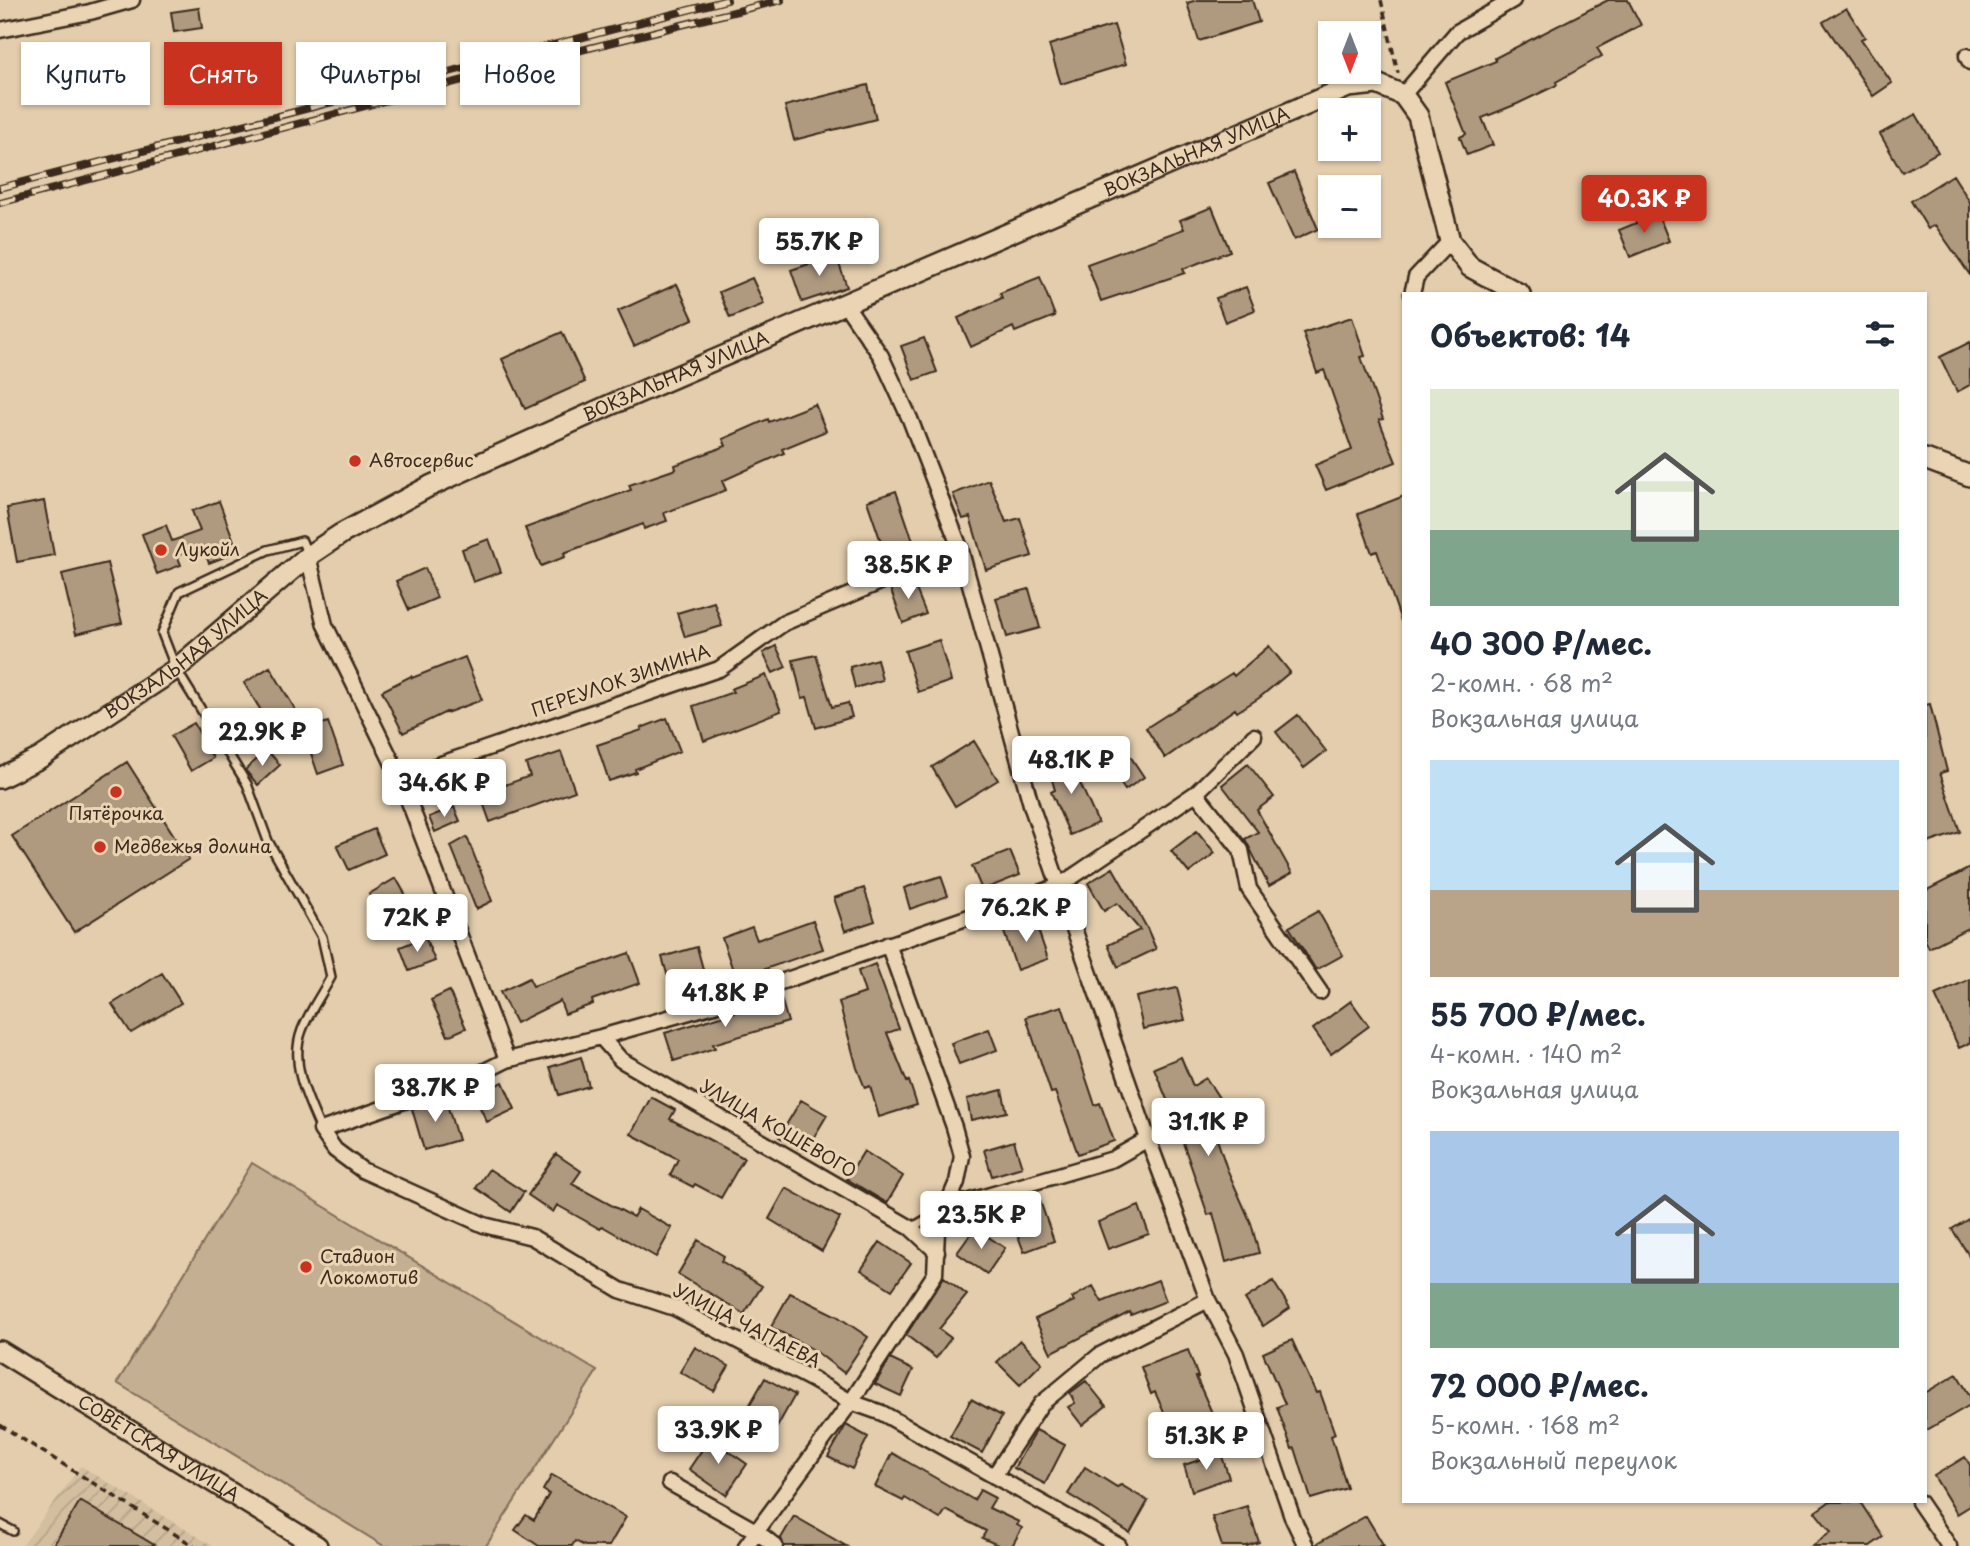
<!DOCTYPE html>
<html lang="ru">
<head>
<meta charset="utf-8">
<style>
  body { margin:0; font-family:"Playpen Sans",sans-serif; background:#f2f2f3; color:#1f2937; height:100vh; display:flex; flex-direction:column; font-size:26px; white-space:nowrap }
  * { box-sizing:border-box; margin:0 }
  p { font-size:23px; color:#747a83 }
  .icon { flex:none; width:38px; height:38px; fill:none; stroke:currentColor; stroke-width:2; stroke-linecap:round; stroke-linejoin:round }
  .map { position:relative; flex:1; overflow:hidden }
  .sheet { position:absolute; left:1402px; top:292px; width:525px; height:1211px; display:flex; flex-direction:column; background:#fff; border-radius:0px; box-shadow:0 2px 5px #0004 }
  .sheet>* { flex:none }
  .guide { position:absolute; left:21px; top:42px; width:665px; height:63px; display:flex; gap:14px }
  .needle { width:46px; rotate:180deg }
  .tools { position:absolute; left:1318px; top:21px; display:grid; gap:14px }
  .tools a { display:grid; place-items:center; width:63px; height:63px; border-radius:0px; background:#fff; box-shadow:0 2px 5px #0004; font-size:35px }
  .price { position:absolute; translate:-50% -60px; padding:0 16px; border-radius:7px; background:#fff; color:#222; font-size:23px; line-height:46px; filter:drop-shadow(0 2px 4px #0008) }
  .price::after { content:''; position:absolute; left:50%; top:42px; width:21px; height:16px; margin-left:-10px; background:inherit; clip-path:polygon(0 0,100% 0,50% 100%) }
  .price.selected { background:#c8321e; color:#fff }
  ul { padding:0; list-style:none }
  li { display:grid; align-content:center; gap:14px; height:371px; padding:0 28px }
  li span { display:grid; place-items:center; height:217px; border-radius:0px; color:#555 }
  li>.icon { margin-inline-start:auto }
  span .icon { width:126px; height:126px; fill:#fffc; stroke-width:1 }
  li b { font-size:30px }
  h2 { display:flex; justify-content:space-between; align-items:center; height:84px; padding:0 28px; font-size:30px }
  .tag { padding:0 24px; border-radius:0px; background:#fff; box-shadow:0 2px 5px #0004; font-size:24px; line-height:63px }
  .tag.selected { background:#c8321e; color:#fff }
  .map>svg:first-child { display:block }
  .industrial { fill:url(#industrial-furrows) }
  .pitch { fill:#c4af93; stroke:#806c58; stroke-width:2 }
  .building { fill:#af9a80; stroke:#3b2a1e; stroke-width:2 }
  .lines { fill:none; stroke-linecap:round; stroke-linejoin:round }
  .lane-casing { stroke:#3b2a1e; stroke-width:12 }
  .street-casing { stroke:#3b2a1e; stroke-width:19 }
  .secondary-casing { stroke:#3b2a1e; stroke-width:24 }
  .path { stroke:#3b2a1e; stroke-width:3.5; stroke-dasharray:7 5; stroke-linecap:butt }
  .lane { stroke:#ead4b3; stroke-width:7 }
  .street { stroke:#ead4b3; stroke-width:14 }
  .secondary { stroke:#ead4b3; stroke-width:19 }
  .rail-casing { stroke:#3b2a1e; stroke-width:8 }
  .rail { stroke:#ead4b3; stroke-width:5; stroke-dasharray:16; stroke-linecap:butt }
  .poi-dot { fill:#c8321e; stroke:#ead4b3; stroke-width:2.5 }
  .labels { text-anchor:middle; stroke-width:6; stroke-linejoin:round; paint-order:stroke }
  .street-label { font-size:18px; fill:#3b2a1e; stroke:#ead4b3 }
  .poi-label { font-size:18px; fill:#3b2a1e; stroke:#ead4b3; text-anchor:start }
</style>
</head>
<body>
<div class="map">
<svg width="1970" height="1546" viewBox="0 0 1970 1546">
  <defs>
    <pattern id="industrial-furrows" width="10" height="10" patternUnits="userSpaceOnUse" patternTransform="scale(1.75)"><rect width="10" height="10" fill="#d3bea0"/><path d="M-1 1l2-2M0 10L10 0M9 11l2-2" fill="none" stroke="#b6a389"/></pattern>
  </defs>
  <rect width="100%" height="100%" fill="#e3cdad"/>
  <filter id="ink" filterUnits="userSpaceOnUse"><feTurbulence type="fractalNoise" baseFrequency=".0143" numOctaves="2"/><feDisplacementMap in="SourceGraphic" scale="14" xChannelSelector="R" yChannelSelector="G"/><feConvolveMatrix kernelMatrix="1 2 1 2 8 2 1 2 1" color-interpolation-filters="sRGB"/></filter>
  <g filter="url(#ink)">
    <path class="industrial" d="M 81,1466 L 213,1546 L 22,1546 Z"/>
    <path class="pitch" d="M 252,1163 L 597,1371 L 486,1546 L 384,1546 L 117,1383 Z"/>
    <path class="building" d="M 1197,0 L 1252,0 L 1259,22 L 1199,41 L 1187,3 Z
      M 1608,0 L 1628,0 L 1641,25 L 1597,48 L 1602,56 L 1556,82 L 1557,85 L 1517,104 L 1482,118 L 1493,145 L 1467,155 L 1460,137 L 1466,134 L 1445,82 L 1496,61 L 1495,58 Z
      M 199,8 L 202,28 L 174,32 L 171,12 Z
      M 1846,8 L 1865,37 L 1861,39 L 1892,83 L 1873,96 L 1823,22 Z
      M 1114,25 L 1126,64 L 1061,84 L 1049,45 Z
      M 868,85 L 876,119 L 794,140 L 785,106 Z
      M 1916,114 L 1938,152 L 1902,172 L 1880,134 Z
      M 1294,172 L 1318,229 L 1294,240 L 1269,183 Z
      M 1953,175 L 1970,202 L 1970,275 L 1935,225 L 1928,229 L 1911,201 Z
      M 1212,207 L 1230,251 L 1183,269 L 1185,273 L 1101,301 L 1087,264 L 1184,229 L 1180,220 Z
      M 1658,214 L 1669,241 L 1630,257 L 1619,230 Z
      M 836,255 L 847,287 L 802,302 L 791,270 Z
      M 1040,277 L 1055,316 L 1015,332 L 1013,327 L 971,347 L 958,318 L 1002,298 L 1000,293 Z
      M 752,278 L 764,304 L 730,318 L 719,292 Z
      M 677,284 L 693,319 L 634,346 L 618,311 Z
      M 1246,287 L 1255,310 L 1225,322 L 1216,298 Z
      M 1352,317 L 1365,356 L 1361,357 L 1383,419 L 1379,420 L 1396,462 L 1326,490 L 1315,465 L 1352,450 L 1324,370 L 1317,373 L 1303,333 Z
      M 562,332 L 585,382 L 525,409 L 502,359 Z
      M 924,338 L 937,372 L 914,380 L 901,346 Z
      M 1970,342 L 1970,385 L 1957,392 L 1940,357 Z
      M 815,404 L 826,431 L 782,449 L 784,453 L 722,481 L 726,490 L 664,513 L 667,521 L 644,529 L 643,524 L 564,553 L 565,557 L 541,566 L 525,528 L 631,490 L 629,485 L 676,469 L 675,465 L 726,446 L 723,439 L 768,419 L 769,422 Z
      M 989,480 L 1006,522 L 1020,518 L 1032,556 L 986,570 L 970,517 L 963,519 L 953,494 Z
      M 896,491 L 916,550 L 902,555 L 905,561 L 890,568 L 867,501 Z
      M 1404,496 L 1404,621 L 1401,621 L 1377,551 L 1372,553 L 1358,514 Z
      M 44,501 L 54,555 L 17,562 L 7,508 Z
      M 219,501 L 238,552 L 209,563 L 202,546 L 177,555 L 181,565 L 157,574 L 142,534 L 166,525 L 172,541 L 200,531 L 192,511 Z
      M 489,539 L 501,572 L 473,582 L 462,549 Z
      M 107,563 L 122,623 L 76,634 L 62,574 Z
      M 425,568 L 437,598 L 409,610 L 396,581 Z
      M 912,579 L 926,614 L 903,623 L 890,588 Z
      M 1029,589 L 1040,628 L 1007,637 L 996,598 Z
      M 714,602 L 722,626 L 685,637 L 677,613 Z
      M 939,640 L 951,681 L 918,692 L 905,651 Z
      M 776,646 L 786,667 L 773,673 L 763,653 Z
      M 1269,646 L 1290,672 L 1259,698 L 1237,712 L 1235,709 L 1165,758 L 1146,728 L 1232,673 L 1234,676 Z
      M 816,655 L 832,707 L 848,703 L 852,717 L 816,728 L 807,697 L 802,698 L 793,660 Z
      M 465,657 L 482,700 L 446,713 L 446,712 L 403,733 L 382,691 L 411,676 L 412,678 Z
      M 877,659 L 882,680 L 855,688 L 850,667 Z
      M 270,667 L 295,709 L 270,725 L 244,683 Z
      M 766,675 L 781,711 L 704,741 L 693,706 L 733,692 L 731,689 Z
      M 1930,704 L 1947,771 L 1940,773 L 1960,832 L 1925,844 L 1925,705 Z
      M 1298,715 L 1326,751 L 1304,768 L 1276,732 Z
      M 667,718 L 680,751 L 635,769 L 636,772 L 609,781 L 597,745 L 642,730 L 641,728 Z
      M 328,722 L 343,765 L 318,774 L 303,730 Z
      M 194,723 L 213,758 L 191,771 L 171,736 Z
      M 974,741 L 998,780 L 955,806 L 932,767 Z
      M 1120,741 L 1144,777 L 1125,790 L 1101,754 Z
      M 267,750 L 280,765 L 258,785 L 245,770 Z
      M 561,752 L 575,791 L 490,822 L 480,794 L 530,776 L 526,764 Z
      M 1071,756 L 1076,774 L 1098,823 L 1070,835 L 1051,792 L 1055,790 L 1047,763 Z
      M 127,762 L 189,859 L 74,932 L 12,836 Z
      M 1248,764 L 1274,797 L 1257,810 L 1292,873 L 1269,886 L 1245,839 L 1258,832 L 1222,785 Z
      M 454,807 L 460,821 L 435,832 L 429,817 Z
      M 374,829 L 385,854 L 349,870 L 337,845 Z
      M 1197,831 L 1215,853 L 1189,873 L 1171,851 Z
      M 467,837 L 492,901 L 476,909 L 451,846 Z
      M 1010,851 L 1020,875 L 982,890 L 972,866 Z
      M 1113,868 L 1147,928 L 1156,949 L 1118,967 L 1108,945 L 1140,930 L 1117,903 L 1104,911 L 1088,883 Z
      M 1970,868 L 1970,927 L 1929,948 L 1925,940 L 1925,891 Z
      M 941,876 L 948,896 L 910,909 L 904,888 Z
      M 396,878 L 413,908 L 386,924 L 369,894 Z
      M 864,888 L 875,921 L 845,931 L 834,898 Z
      M 1318,911 L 1343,955 L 1316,970 L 1289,927 Z
      M 1034,918 L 1048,959 L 1017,970 L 1003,929 Z
      M 813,920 L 823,949 L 736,979 L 722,938 L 752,927 L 757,940 Z
      M 425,937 L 435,961 L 409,971 L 400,947 Z
      M 697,947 L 707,984 L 673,994 L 662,957 Z
      M 629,953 L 640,983 L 592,1000 L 593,1004 L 565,1014 L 560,1001 L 516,1023 L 500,992 L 529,978 L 533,986 Z
      M 875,964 L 899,1029 L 887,1033 L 907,1082 L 909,1081 L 917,1105 L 879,1117 L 870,1086 L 865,1088 L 857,1068 L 839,1002 L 865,993 L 858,971 Z
      M 162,973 L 181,1003 L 131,1033 L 112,1004 Z
      M 1970,979 L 1970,1043 L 1959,1048 L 1935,995 Z
      M 1177,988 L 1185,1020 L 1143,1029 L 1136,997 Z
      M 449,991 L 466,1028 L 448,1036 L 431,1000 Z
      M 781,998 L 788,1022 L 713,1044 L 715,1048 L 674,1061 L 665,1033 Z
      M 1351,1001 L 1369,1026 L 1331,1054 L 1313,1029 Z
      M 1062,1006 L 1095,1105 L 1100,1103 L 1114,1141 L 1078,1154 L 1055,1092 L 1051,1093 L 1026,1017 Z
      M 989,1029 L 997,1050 L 959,1064 L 951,1043 Z
      M 581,1057 L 589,1086 L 559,1095 L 550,1067 Z
      M 1181,1057 L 1193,1086 L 1206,1078 L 1221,1101 L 1207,1109 L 1227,1169 L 1251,1223 L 1259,1253 L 1226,1262 L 1213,1213 L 1208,1215 L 1173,1114 L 1154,1068 Z
      M 503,1082 L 515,1109 L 487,1122 L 474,1095 Z
      M 1002,1090 L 1007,1112 L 971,1120 L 967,1099 Z
      M 651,1097 L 675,1110 L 670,1119 L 744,1158 L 721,1198 L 695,1184 L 693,1187 L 670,1175 L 678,1159 L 631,1134 Z
      M 445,1098 L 458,1140 L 424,1150 L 412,1109 Z
      M 801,1100 L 827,1115 L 805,1152 L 779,1137 Z
      M 1014,1141 L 1022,1167 L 992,1176 L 984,1150 Z
      M 864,1151 L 903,1176 L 887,1203 L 847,1179 Z
      M 556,1154 L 581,1171 L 572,1184 L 633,1217 L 638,1209 L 672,1228 L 656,1257 L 602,1226 L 600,1229 L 557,1205 L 553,1212 L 528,1195 Z
      M 489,1169 L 524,1192 L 511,1212 L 476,1188 Z
      M 786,1188 L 840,1218 L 822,1251 L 769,1219 Z
      M 1039,1198 L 1054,1241 L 1024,1252 L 1008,1209 Z
      M 1139,1206 L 1149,1234 L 1108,1249 L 1098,1222 Z
      M 1970,1218 L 1970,1257 L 1952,1229 Z
      M 975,1228 L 1005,1248 L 987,1274 L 957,1253 Z
      M 698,1240 L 724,1256 L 721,1261 L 762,1286 L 744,1314 L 678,1274 Z
      M 880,1242 L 911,1263 L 892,1290 L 861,1270 Z
      M 944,1277 L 967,1295 L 939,1329 L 951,1338 L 936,1358 L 906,1335 Z
      M 1158,1280 L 1166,1301 L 1131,1315 L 1130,1312 L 1051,1353 L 1035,1319 L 1074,1301 L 1072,1298 L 1093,1286 L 1102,1302 Z
      M 1273,1281 L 1290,1308 L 1263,1326 L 1245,1299 Z
      M 790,1293 L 837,1316 L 868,1337 L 844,1373 L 814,1350 L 771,1327 Z
      M 1020,1340 L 1042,1363 L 1020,1385 L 997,1362 Z
      M 1292,1340 L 1316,1393 L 1320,1392 L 1335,1434 L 1331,1436 L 1347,1488 L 1311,1499 L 1295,1448 L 1292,1449 L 1277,1407 L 1285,1404 L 1263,1353 Z
      M 695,1347 L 729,1366 L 714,1391 L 680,1372 Z
      M 1188,1350 L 1198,1377 L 1196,1377 L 1217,1424 L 1177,1442 L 1155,1392 L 1151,1394 L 1141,1367 Z
      M 890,1359 L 913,1370 L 901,1396 L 875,1384 Z
      M 1957,1374 L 1970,1396 L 1970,1405 L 1925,1431 L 1925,1393 Z
      M 765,1378 L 795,1395 L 772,1436 L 741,1420 Z
      M 1086,1381 L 1106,1406 L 1082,1425 L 1068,1407 L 1075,1403 L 1070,1393 Z
      M 971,1399 L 1002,1416 L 982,1453 L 950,1436 Z
      M 846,1425 L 868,1437 L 852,1469 L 828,1457 Z
      M 1036,1430 L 1065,1445 L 1045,1484 L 1014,1468 Z
      M 710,1438 L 747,1464 L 726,1495 L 689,1469 Z
      M 892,1453 L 974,1500 L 980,1490 L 995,1498 L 989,1508 L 1019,1522 L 1017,1525 L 1022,1528 L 1012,1546 L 1000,1546 L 982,1538 L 986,1531 L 946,1510 L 940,1519 L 905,1498 L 903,1501 L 875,1487 Z
      M 1221,1453 L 1229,1478 L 1192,1491 L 1184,1465 Z
      M 1965,1457 L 1970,1465 L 1970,1506 L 1957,1514 L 1934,1476 Z
      M 1085,1467 L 1117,1487 L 1121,1485 L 1148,1501 L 1130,1533 L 1068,1494 Z
      M 552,1475 L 626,1517 L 609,1546 L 585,1546 L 575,1541 L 572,1546 L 539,1546 L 515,1530 L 526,1515 L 534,1520 L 549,1494 L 543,1490 Z
      M 80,1501 L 156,1546 L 53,1546 Z
      M 1829,1502 L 1860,1502 L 1883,1537 L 1870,1546 L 1812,1546 L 1831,1532 L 1815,1512 Z
      M 1247,1506 L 1259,1542 L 1247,1546 L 1222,1546 L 1212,1517 Z
      M 794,1516 L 846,1546 L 784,1546 L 781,1538 Z
      M 1366,1516 L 1384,1546 L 1316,1546 L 1315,1545 Z"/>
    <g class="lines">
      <g class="lane-casing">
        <path id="lane" d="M 308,556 L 302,541 L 268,550 L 179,592 L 162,633 L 176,669 L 247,784 L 268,841 L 322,937 L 331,977 C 322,994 309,1012 302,1030 C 289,1064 308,1099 321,1130
          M 911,1228 L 942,1210
          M 0,1524 L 13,1531"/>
      </g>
      <g class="street-casing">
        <path id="street" d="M 0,30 L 90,12 L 132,0
          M 1967,56 L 1970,62
          M 1403,95 L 1457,32 L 1513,0
          M 1412,294 L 1416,277 L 1450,241
          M 845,304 L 881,356 L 910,419 L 960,548 L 1032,808 L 1059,886 L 1148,1139 L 1208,1300 L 1236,1354 L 1293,1519 L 1306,1546
          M 308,556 L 325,625 L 400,778 L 507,1060
          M 400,778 L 719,669 L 784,623 L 960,548
          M 1196,793 L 1241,850 L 1249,889 L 1320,992
          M 888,944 L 954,1127 L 962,1156 L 957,1182 L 946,1208
          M 601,1037 L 621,1060 L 911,1228 L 937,1252
          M 994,1476 L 1041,1404 L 1100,1355 L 1208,1300
          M 670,1483 L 756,1531 L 775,1546
          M 1919,1502 L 1949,1546
          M 746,1546 L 851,1402 L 935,1274 L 937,1231 L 946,1208 L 1113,1159 L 1148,1139
          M 1119,1546 L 882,1413 L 851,1402 L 813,1380 L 675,1308 L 620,1290 L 532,1237 L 484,1225 L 362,1170 L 335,1150 L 321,1130 L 473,1077 L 507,1060 L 601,1037 L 714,1005 L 1059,886 L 1196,793 L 1254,736"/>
      </g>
      <g class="secondary-casing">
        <g id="secondary">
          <path d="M 1925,459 L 1970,476"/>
          <path id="s1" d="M 0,778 L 40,758 L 176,669 L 308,556 L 341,534 L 430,486 L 610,405 L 1348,87 L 1377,84 L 1403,95 L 1418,116 L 1450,241 L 1470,267 L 1520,294"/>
          <path id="s2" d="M 0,1351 L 317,1546"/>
        </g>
      </g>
      <path class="path" d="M 1381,0 L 1398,73
        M 0,1425 L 194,1546"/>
      <use href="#lane" class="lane"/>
      <use href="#street" class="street"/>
      <use href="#secondary" class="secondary"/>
      <g class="rail-casing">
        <path id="rail" d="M 0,188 L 727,0
          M 0,203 L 482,75 L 781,0"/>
      </g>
      <use href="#rail" class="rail"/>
    </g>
  </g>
  <g class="poi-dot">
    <circle cx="355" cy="461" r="7"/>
    <circle cx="161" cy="550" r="7"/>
    <circle cx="116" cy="792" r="7"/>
    <circle cx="100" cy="847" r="7"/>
    <circle cx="306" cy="1267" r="7"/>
  </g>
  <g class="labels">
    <g class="street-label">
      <text dy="6" stroke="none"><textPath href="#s1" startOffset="1358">ВОКЗАЛЬНАЯ УЛИЦА</textPath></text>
      <text dy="6" stroke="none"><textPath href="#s1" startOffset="791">ВОКЗАЛЬНАЯ УЛИЦА</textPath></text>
      <text dy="6" stroke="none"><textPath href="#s1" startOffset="224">ВОКЗАЛЬНАЯ УЛИЦА</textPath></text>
      <text transform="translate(621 681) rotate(-19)" y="6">ПЕРЕУЛОК ЗИМИНА</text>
      <text transform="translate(778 1129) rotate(30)" y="6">УЛИЦА КОШЕВОГО</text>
      <text transform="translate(747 1326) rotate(27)" y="6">УЛИЦА ЧАПАЕВА</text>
      <text dy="6" stroke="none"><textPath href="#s2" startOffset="186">СОВЕТСКАЯ УЛИЦА</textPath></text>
    </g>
    <g class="poi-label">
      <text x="369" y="467">Автосервис</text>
      <text x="175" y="556">Лукойл</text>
      <text x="116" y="820" text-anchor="middle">Пятёрочка</text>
      <text x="114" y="853">Медвежья долина</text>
      <text x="320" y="1263">Стадион<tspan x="320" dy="21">Локомотив</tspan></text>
    </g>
  </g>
</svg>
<div class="tools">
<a><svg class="needle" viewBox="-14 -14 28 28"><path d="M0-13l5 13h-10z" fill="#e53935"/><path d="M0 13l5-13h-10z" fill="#747a83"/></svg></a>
<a>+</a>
<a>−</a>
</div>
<b class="price selected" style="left:1644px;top:235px">40.3K ₽</b>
<b class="price" style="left:819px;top:278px">55.7K ₽</b>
<b class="price" style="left:908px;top:601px">38.5K ₽</b>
<b class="price" style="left:262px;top:768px">22.9K ₽</b>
<b class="price" style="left:1071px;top:796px">48.1K ₽</b>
<b class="price" style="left:444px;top:819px">34.6K ₽</b>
<b class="price" style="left:1026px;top:944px">76.2K ₽</b>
<b class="price" style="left:417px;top:954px">72K ₽</b>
<b class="price" style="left:725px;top:1029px">41.8K ₽</b>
<b class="price" style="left:435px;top:1124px">38.7K ₽</b>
<b class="price" style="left:1208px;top:1158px">31.1K ₽</b>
<b class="price" style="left:981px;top:1251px">23.5K ₽</b>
<b class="price" style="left:718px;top:1466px">33.9K ₽</b>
<b class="price" style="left:1206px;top:1472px">51.3K ₽</b>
<div class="guide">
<a class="tag">Купить</a>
<a class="tag selected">Снять</a>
<a class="tag">Фильтры</a>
<a class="tag">Новое</a>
</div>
<section class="sheet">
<h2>Объектов: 14<svg class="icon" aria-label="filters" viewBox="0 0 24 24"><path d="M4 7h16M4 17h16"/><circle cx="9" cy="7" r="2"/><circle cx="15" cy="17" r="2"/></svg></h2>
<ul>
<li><span style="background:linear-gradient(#dfe7d0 65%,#7fa58c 0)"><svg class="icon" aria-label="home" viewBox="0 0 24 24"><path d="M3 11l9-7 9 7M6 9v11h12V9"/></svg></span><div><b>40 300 ₽/мес.</b><p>2-комн. · 68 m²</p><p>Вокзальная улица</p></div></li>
<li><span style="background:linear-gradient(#bfe0f5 60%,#b9a48a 0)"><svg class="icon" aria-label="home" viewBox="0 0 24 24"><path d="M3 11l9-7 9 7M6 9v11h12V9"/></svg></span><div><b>55 700 ₽/мес.</b><p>4-комн. · 140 m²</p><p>Вокзальная улица</p></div></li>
<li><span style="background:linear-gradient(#a9c7e8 70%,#7fa58c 0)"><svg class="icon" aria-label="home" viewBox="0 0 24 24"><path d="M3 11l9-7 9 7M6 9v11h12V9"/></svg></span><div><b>72 000 ₽/мес.</b><p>5-комн. · 168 m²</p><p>Вокзальный переулок</p></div></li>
</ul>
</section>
</div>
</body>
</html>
